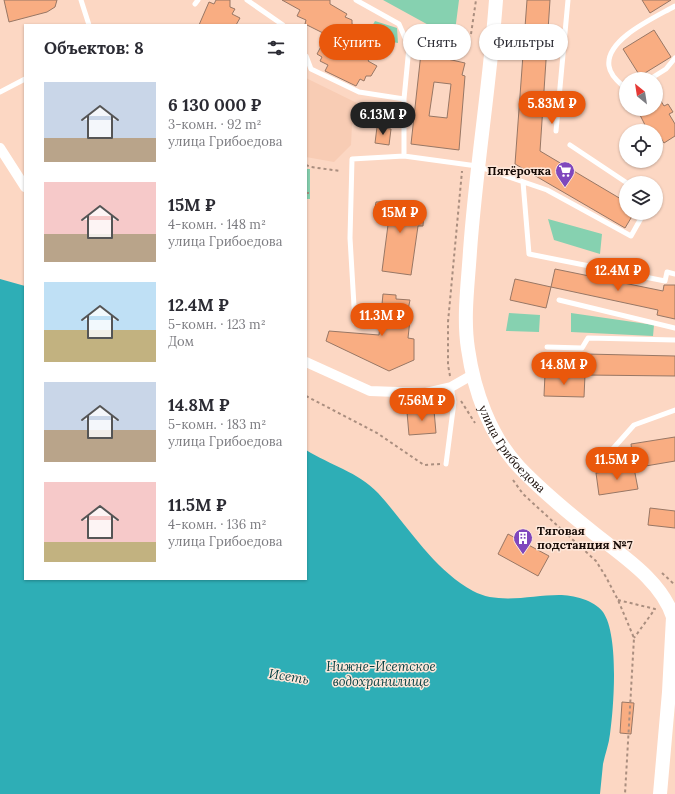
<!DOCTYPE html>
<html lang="ru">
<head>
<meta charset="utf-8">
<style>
  body { margin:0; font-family:Lora,serif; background:#f7f7f7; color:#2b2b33; height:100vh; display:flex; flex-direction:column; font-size:15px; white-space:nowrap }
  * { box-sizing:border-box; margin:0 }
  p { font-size:13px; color:#7c7c81 }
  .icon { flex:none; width:22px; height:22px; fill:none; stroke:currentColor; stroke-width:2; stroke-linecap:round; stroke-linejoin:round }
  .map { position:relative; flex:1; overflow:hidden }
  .panel { position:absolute; left:24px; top:24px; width:283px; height:556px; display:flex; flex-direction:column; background:#fff; border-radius:0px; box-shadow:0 1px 3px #0004 }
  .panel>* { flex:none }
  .banner { position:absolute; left:319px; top:24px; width:296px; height:36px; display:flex; gap:8px }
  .needle { width:26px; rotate:330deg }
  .fabs { position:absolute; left:619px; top:72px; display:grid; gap:8px }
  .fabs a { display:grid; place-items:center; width:44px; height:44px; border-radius:50%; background:#fff; box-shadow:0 1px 3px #0004; font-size:20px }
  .price { position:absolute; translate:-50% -34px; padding:0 9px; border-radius:14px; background:#ea580c; color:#fff; font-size:13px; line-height:26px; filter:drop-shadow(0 1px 2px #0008) }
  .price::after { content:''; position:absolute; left:50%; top:24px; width:12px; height:9px; margin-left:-6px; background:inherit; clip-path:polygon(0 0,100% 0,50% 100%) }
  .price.active { background:#222; color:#fff }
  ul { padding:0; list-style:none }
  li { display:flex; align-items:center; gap:12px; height:100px; padding:0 20px }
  li span { display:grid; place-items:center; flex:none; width:112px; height:80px; border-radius:0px; color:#555 }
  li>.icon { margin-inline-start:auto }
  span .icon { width:48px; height:48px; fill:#fffc; stroke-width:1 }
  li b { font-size:17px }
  h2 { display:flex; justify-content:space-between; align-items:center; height:48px; padding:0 20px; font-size:17px }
  .chip { padding:0 14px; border-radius:18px; background:#fff; box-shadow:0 1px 3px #0004; font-size:14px; line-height:36px }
  .chip.active { background:#ea580c; color:#fff }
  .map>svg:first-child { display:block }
  .built { fill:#f8ccb4 }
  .green { fill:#86d1b0 }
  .water { fill:#2eaeb6 }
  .building { fill:#f9ad82; stroke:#987765; fill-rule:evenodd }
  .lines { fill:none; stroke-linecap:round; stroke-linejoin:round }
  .path { stroke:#aa8e7f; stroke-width:2; stroke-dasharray:3 3; stroke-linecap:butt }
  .lane { stroke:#fff; stroke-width:5 }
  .street { stroke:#fff; stroke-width:10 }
  .secondary { stroke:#fff; stroke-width:14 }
  .labels { text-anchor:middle; stroke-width:3; stroke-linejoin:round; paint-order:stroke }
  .poi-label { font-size:12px; font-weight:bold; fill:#160a05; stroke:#fee8db; text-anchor:end }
  .street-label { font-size:12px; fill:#160a05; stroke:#fee8db }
  .water-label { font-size:13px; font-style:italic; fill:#043e41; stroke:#fee8db }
</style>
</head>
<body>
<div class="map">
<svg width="675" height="794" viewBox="0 0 675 794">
  <rect width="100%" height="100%" fill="#fcd7c3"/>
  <path class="built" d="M 306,78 L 361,105 L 358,125 L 352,124 L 351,145 L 334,162 L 306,157 Z"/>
  <path class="green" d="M 383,0 L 459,0 L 454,39 Z
    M 375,21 L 397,28 L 398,43 L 366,37 Z
    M 306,169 L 310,169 L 310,199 L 306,199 Z
    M 548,219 L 602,234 L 600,254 L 554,240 Z
    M 509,313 L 540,315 L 539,332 L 506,331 Z
    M 571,313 L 654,325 L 653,336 L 571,332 Z"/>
  <path class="water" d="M 0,279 L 25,286 L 25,579 L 306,579 L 306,450 C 330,465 358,472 378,493 C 408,526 433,569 473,591 C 499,605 531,595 559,595 C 573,595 594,600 603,612 C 619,635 614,706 610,734 C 609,744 605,754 603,764 C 602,774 601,784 600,794 L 0,794 Z"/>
  <path class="building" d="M 4,0 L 57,0 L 55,7 L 47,12 L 9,22 Z
    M 216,0 L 230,0 L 230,7 L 235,9 L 232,14 L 240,18 L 236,25 L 199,25 L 209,2 L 214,4 Z
    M 282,0 L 330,0 L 330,4 L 347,14 L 345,17 L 352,20 L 352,24 L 359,27 L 349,46 L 370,58 L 368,61 L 377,66 L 371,76 L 366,76 L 364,81 L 360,79 L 356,86 L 325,71 L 328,65 L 320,61 L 322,57 L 317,54 L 327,35 L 305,24 L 306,20 L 297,16 L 300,10 Z
    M 527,0 L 550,0 L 540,151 L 626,202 L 626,213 L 634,213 L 625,228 L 515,164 Z
    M 642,0 L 671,0 L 650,13 Z
    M 654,30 L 671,57 L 640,76 L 623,49 Z
    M 421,53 L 465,63 L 462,75 L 465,76 L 459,150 L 411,144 ZM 434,82 L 451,84 L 447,118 L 429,116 Z
    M 656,93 L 664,106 L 668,104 L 673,112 L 669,114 L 675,124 L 675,136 L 664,143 L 656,131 L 648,131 L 637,109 L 656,109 Z
    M 377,127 L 391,129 L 389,145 L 375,143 Z
    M 400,201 L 424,209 L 423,226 L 418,226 L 411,275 L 382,271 L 388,225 L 381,224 L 382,216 L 374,214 L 376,202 Z
    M 555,269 L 663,291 L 664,285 L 675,285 L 675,319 L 657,315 L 658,310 L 551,287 Z
    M 515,279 L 551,287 L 546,308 L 510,300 Z
    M 383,294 L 396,295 L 396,299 L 410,300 L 408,310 L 411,310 L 408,338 L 414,339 L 414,360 L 389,371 L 326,341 L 329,331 L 379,335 Z
    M 585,354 L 675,356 L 675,376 L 585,375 Z
    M 545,374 L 585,375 L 584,397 L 544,396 Z
    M 434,410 L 436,433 L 409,435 L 407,412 Z
    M 675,437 L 675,461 L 634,468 L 631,444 Z
    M 634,468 L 638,489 L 599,495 L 596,473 Z
    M 650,508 L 675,511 L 675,528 L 648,525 Z
    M 508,534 L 549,556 L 538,576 L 498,554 Z
    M 622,702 L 634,703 L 631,734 L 620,733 Z"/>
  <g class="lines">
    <path class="path" d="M 471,34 L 476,0
      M 306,165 L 311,167 L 340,171
      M 306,193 L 311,193
      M 450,376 L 448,365 L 448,322 L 462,171
      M 306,396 L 377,433 L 424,465 L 440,464
      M 461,401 L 475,423
      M 513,480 L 523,494 L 596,561 L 606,577 L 618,600 L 634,638 L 625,794
      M 662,573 L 675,585
      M 618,600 L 655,609 L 634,638"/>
    <path class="lane" d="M 81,0 L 89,25
      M 247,0 L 283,25
      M 356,0 L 399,24 L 409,47 L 404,99
      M 195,4 L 198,0
      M 306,56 L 311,69 L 359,92 L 404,99 L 404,156
      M 650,79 L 666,69 L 675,58
      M 626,86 L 623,86 C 617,81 610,74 609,66 C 605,39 656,17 675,6
      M 0,92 L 25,79
      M 556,131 L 568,0
      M 570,145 L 627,183
      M 523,182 L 529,254 L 665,281 L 667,272 L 675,274
      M 559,300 L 675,328
      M 355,323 L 350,238 L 352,159 L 404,156 L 477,166 L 547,190 L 631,236 L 644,213
      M 547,347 L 582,348 L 588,338 L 675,340
      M 610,452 L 634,425 L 675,410
      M 446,464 L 454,402 L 451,387"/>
    <path class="street" d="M 0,148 L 25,187
      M 306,362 L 370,391 L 425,393 L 451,387 L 472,375"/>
    <path class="secondary" id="s1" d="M 496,0 C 490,84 476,167 470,251 C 468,284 463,317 468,349 C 474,391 490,436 519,467 C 541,490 565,510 590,530 C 619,554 661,579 673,617 L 669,692 L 660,794"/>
  </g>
  <defs>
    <g id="supermarket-pin" transform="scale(1)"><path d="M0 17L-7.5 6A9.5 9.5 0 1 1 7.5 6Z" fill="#7f47bd" stroke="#fee8db"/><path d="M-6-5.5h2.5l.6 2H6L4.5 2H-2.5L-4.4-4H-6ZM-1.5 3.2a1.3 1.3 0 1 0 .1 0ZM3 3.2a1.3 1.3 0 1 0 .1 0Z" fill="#fff"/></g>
    <g id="building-pin" transform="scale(1)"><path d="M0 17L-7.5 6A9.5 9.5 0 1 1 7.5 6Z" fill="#7f47bd" stroke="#fee8db"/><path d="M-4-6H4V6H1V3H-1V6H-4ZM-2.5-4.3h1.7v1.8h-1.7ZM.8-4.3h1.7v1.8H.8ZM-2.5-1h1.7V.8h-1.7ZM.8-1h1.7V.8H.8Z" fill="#fff"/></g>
  </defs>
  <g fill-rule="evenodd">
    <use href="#supermarket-pin" x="565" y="171"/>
    <use href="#building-pin" x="523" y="538"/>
  </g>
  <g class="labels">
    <g class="poi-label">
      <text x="551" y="175">Пятёрочка</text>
      <text x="537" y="535" text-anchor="start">Тяговая<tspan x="537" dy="14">подстанция №7</tspan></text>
    </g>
    <g class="street-label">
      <text dy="4" stroke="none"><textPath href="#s1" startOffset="462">улица Грибоедова</textPath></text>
    </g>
    <g class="water-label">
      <text x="381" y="671">Нижне-Исетское<tspan x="381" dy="15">водохранилище</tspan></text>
      <text transform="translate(289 676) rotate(9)" y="5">Исеть</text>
    </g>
  </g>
</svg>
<div class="fabs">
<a><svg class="needle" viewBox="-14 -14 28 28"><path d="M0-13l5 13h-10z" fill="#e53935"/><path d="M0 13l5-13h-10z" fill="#7c7c81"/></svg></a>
<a><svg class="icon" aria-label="locate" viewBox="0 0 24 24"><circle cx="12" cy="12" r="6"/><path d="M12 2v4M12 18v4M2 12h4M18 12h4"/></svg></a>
<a><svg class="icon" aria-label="layers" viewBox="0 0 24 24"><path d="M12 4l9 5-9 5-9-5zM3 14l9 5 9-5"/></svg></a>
</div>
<b class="price" style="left:552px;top:125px">5.83M ₽</b>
<b class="price active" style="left:383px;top:136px">6.13M ₽</b>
<b class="price" style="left:400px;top:234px">15M ₽</b>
<b class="price" style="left:618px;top:292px">12.4M ₽</b>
<b class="price" style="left:382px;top:337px">11.3M ₽</b>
<b class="price" style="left:564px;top:386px">14.8M ₽</b>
<b class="price" style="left:422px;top:422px">7.56M ₽</b>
<b class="price" style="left:617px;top:481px">11.5M ₽</b>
<div class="banner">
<a class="chip active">Купить</a>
<a class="chip">Снять</a>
<a class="chip">Фильтры</a>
</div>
<section class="panel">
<h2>Объектов: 8<svg class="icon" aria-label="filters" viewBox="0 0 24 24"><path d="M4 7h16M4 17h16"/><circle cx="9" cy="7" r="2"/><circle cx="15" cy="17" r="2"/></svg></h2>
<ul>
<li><span style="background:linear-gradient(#c9d6e8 70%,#b9a48a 0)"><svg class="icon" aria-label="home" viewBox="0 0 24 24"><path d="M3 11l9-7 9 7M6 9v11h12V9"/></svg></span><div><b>6 130 000 ₽</b><p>3-комн. · 92 m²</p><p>улица Грибоедова</p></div></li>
<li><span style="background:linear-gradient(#f6c9c9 65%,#b9a48a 0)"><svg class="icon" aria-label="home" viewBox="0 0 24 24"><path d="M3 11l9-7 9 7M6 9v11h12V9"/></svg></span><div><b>15M ₽</b><p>4-комн. · 148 m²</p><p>улица Грибоедова</p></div></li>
<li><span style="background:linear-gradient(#bfe0f5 60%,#c2b280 0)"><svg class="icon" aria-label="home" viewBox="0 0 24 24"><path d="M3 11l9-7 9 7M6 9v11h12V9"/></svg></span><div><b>12.4M ₽</b><p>5-комн. · 123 m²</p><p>Дом</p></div></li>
<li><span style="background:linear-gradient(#c9d6e8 60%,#b9a48a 0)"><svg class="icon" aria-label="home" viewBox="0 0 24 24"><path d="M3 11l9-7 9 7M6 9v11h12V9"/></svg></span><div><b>14.8M ₽</b><p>5-комн. · 183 m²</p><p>улица Грибоедова</p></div></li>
<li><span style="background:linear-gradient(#f6c9c9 75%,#c2b280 0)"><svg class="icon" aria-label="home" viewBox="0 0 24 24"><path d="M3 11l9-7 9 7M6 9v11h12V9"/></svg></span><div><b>11.5M ₽</b><p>4-комн. · 136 m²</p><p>улица Грибоедова</p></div></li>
</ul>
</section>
</div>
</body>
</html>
